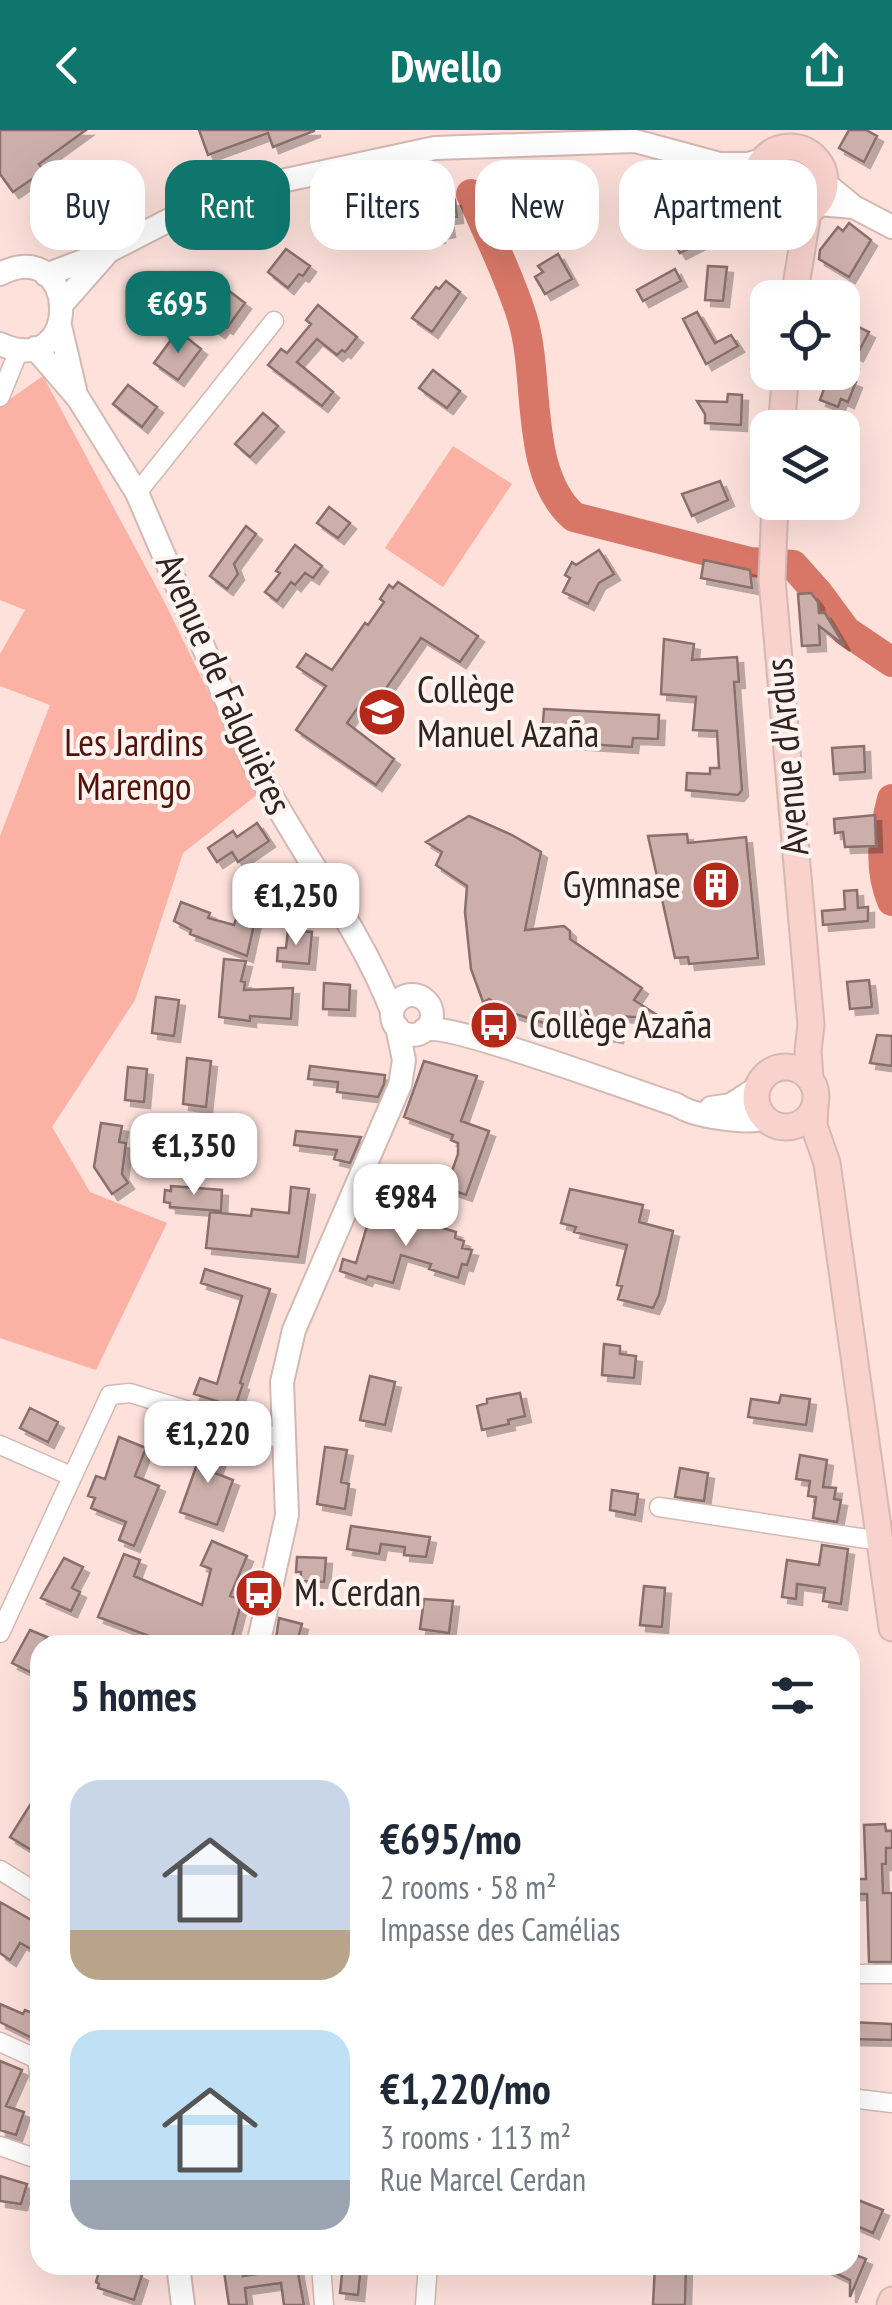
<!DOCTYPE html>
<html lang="en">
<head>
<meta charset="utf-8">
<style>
  body { margin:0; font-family:"PT Sans Narrow",sans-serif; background:#f2f2f3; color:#1f2937; height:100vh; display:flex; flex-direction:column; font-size:38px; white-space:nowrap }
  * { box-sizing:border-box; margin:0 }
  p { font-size:32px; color:#747a83 }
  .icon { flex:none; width:55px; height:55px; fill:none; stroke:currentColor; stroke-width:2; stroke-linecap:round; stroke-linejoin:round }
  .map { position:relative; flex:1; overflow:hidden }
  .sheet { position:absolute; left:30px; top:1505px; width:830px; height:640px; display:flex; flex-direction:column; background:#fff; border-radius:30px; box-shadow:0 10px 40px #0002 }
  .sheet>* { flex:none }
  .hud { position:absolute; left:30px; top:30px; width:832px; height:90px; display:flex; gap:20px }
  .buttons { position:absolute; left:750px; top:150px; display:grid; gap:20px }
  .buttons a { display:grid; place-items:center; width:110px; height:110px; border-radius:20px; background:#fff; box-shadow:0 10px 40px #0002; font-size:50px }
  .price { position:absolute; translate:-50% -85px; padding:0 22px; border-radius:20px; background:#fff; color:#222; font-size:32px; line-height:65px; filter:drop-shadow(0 2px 5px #0008) }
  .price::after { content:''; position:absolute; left:50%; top:60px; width:30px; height:22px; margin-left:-15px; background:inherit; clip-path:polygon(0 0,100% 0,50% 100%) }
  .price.active { background:#0f766e; color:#fff }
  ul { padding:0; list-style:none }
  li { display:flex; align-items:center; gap:30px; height:250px; padding:0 40px }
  li span { display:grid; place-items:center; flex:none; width:280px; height:200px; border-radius:30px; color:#555 }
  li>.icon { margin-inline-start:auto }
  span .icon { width:120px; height:120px; fill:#fffc; stroke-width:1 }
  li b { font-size:42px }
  h2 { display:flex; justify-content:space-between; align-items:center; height:120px; padding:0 40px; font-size:42px }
  .chip { padding:0 35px; border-radius:30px; background:#fff; box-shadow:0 10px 40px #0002; font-size:35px; line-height:90px }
  .chip.active { background:#0f766e; color:#fff }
  header { display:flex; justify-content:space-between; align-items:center; height:130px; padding:0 40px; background:#0f766e; color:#fff; font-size:45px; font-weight:600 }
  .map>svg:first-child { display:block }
  .green { fill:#fbb1a4 }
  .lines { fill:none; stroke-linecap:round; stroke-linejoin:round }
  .river { stroke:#d87767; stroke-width:30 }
  .building { fill:#ccafaa; stroke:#8a706c; stroke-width:2.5; filter:url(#shadow) }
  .minor-casing { stroke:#d4b8b2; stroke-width:21 }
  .tertiary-casing { stroke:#d4b8b2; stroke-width:26 }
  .secondary-casing { stroke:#d4b8b2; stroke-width:29 }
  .minor { stroke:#fff; stroke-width:18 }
  .tertiary { stroke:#fff; stroke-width:22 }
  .secondary { stroke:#f9d2cd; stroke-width:25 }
  .labels { text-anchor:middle; stroke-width:8; stroke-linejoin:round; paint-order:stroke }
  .street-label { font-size:38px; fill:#2f2422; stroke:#fff3f0 }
  .poi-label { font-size:38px; fill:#2f2422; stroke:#fff3f0; text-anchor:start }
  .park-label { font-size:38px; fill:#50120b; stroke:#fff3f0 }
</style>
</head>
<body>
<header><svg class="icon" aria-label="back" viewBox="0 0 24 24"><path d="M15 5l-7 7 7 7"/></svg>Dwello<svg class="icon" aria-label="share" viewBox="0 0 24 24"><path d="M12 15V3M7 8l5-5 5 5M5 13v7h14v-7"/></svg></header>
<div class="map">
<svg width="892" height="2175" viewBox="0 0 892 2175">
  <defs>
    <filter id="shadow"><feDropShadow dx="6" dy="6" stdDeviation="0" flood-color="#0004"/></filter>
  </defs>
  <rect width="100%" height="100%" fill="#fee1db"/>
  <path class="green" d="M 43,246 L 166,475 L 258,664 L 183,723 L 135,870 L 52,997 L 90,1062 L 167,1093 L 96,1240 L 0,1208 L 0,706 L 50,575 L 0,556 L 0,524 L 25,480 L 0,470 L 0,276 Z
    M 453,316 L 512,354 L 443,457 L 385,418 Z"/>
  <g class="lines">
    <path class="river" d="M 471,64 C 488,104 509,145 522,187 C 541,246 523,343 574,387 L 750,432 L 793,435 L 818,463 L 846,501 L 892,532
      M 892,669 C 883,704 878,737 892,771"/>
  </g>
  <path class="building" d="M 0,0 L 86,0 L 39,34 L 44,41 L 13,62 L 0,44 Z
    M 199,0 L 314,0 L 314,1 L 273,17 L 268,3 L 208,25 Z
    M 849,0 L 866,0 L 877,6 L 864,32 L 839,18 Z
    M 536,68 L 547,90 L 523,103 L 512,80 Z
    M 455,70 L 457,87 L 447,88 L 449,101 L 439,103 L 439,107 L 401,112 L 397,85 L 442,81 L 441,72 Z
    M 683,71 L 704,111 L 680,123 L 658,85 Z
    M 849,93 L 871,110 L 849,147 L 819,129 L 820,120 L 838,97 L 843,101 Z
    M 286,119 L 310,136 L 303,146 L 299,144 L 288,158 L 268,142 Z
    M 558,124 L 572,149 L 545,164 L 535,147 L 543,142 L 538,136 Z
    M 708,136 L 727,137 L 723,171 L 705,170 Z
    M 675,139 L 681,151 L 643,171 L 637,160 Z
    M 446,151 L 460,162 L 432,202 L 412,188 L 436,157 L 439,159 Z
    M 224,157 L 245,173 L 227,198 L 224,196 L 219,202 L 201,189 Z
    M 318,175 L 357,207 L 345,222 L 342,220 L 337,225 L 317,209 L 297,232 L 333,262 L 322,276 L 268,235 L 281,219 L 287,223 L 311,194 L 306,190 Z
    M 697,182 L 715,213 L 731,205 L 738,216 L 706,234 L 683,189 Z
    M 842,189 L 869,202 L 857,225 L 842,218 Z
    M 176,203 L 181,203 L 201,219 L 178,250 L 154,233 Z
    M 433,240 L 460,261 L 447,278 L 419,258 Z
    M 830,242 L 856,252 L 848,272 L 841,269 L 838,277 L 820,270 Z
    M 128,255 L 157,277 L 142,297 L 113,274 Z
    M 728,264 L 742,265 L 741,295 L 705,293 L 705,284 L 697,271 L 727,272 Z
    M 263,283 L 278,296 L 250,327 L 235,314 Z
    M 720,351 L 728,370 L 692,386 L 682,364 Z
    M 329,377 L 350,393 L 338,408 L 317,393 Z
    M 246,396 L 256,404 L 234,434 L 238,444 L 227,459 L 210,446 Z
    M 295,415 L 322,436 L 313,448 L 305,443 L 295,455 L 291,452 L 277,471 L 265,462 L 280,443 L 276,441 Z
    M 599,420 L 614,444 L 599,453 L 588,474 L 563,462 L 570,448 L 565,445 L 572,432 L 576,435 Z
    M 704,430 L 750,440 L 752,458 L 701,448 Z
    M 398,452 L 478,506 L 460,532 L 421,508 L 371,580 L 361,573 L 347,593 L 394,629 L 376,655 L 296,600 L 326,556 L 297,537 L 306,524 L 332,540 L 365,493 L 368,495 L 384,472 L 380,469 L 389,455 L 393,458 Z
    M 811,463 L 818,472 L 819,483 L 825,483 L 844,515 L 819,496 L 820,515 L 802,516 L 798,464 Z
    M 664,509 L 694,514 L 692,530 L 737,527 L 739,552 L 734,552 L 742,660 L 738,665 L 686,660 L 687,643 L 710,644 L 710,638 L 719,638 L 717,601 L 693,600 L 696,567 L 661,564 Z
    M 544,579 L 659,585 L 658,609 L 633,608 L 632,617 L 554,612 L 542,604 Z
    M 864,616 L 865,642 L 834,644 L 832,618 Z
    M 875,685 L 876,716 L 845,717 L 843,702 L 835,703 L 834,689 Z
    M 469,686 L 512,705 L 541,722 L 525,800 L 564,796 L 570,801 L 570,809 L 642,858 L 634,870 L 663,889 L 620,886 L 617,907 L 547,894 L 509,882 L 489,869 L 483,872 L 471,839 L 465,782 L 467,756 L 436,735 L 442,722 L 426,712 Z
    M 257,693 L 269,711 L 238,732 L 232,722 L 217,732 L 208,718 L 233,701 L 237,707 Z
    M 687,704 L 688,713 L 746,707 L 758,828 L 689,834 L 688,827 L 675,828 L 648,706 Z
    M 272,750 L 291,752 L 288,779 L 269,778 Z
    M 857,760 L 858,778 L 868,777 L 868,791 L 823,795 L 822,781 L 845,779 L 844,761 Z
    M 181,772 L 210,783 L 208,788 L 234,795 L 237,786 L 255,790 L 247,826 L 190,804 L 191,800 L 174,791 Z
    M 288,800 L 312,802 L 309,834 L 277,831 L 278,818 L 286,818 Z
    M 224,829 L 246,831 L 241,851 L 245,852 L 244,860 L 293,858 L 291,889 L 250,886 L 250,891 L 219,887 Z
    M 869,850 L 872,877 L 850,879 L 847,852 Z
    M 324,853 L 350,855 L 349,880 L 323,879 Z
    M 156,867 L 179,870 L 174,906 L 152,903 Z
    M 877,905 L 892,906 L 892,936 L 870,933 Z
    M 187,928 L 211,931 L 206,977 L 183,974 Z
    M 424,931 L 477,946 L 461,991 L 489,1001 L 466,1065 L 446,1058 L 458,1024 L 458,1013 L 451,1010 L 453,1005 L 404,987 Z
    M 310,936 L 385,945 L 384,954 L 378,967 L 337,962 L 338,952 L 308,949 Z
    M 128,937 L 147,939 L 144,972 L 125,970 Z
    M 101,993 L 122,996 L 119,1012 L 126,1013 L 122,1044 L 128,1053 L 112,1064 L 94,1037 Z
    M 296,1001 L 361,1007 L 350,1033 L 334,1029 L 337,1020 L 294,1015 Z
    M 171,1056 L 222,1060 L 221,1081 L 170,1077 L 170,1073 L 164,1072 L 165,1060 L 171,1061 Z
    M 291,1057 L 309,1059 L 298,1127 L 206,1118 L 210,1082 L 251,1086 L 252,1079 L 289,1083 Z
    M 570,1059 L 643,1075 L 639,1092 L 673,1101 L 659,1165 L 653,1178 L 618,1169 L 622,1156 L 617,1155 L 627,1115 L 574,1102 L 576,1097 L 561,1093 Z
    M 376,1083 L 390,1087 L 391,1083 L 456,1102 L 455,1108 L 464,1111 L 462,1118 L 472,1120 L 467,1135 L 462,1134 L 458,1148 L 429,1139 L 431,1134 L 401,1125 L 393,1153 L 368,1146 L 366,1150 L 340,1141 L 343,1129 L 356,1133 L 367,1096 L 371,1097 Z
    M 205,1139 L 270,1159 L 240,1253 L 243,1254 L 235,1277 L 194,1264 L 200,1248 L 217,1254 L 242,1166 L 201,1153 Z
    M 604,1214 L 620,1216 L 620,1224 L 636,1226 L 634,1248 L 602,1245 Z
    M 370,1246 L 395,1252 L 385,1295 L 360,1290 Z
    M 520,1263 L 525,1286 L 508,1290 L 509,1294 L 482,1300 L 477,1276 L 487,1273 L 487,1269 Z
    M 781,1265 L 810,1269 L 806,1295 L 748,1287 L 751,1269 L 779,1273 Z
    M 30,1278 L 58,1292 L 48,1312 L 20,1298 Z
    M 207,1306 L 225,1313 L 215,1343 L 233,1350 L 217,1395 L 180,1382 Z
    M 119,1307 L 146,1318 L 135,1346 L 159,1356 L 134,1416 L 119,1410 L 126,1392 L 91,1378 L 95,1368 L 88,1366 L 96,1346 L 105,1349 Z
    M 325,1317 L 347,1320 L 341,1352 L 349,1354 L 345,1379 L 317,1374 Z
    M 800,1325 L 827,1330 L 823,1357 L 836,1358 L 834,1369 L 841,1370 L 837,1392 L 813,1388 L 816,1367 L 808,1366 L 810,1351 L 796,1349 Z
    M 680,1338 L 708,1343 L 704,1371 L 675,1367 Z
    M 612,1360 L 638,1364 L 635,1385 L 610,1380 Z
    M 351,1396 L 430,1407 L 426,1427 L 404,1425 L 405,1417 L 381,1414 L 379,1424 L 347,1419 Z
    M 212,1411 L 247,1426 L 230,1466 L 242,1470 L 230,1515 L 173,1515 L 98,1487 L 124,1424 L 140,1430 L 134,1446 L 202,1475 L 211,1439 L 201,1435 Z
    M 822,1415 L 848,1419 L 841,1474 L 823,1471 L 825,1458 L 797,1454 L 796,1469 L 782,1467 L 787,1430 L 819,1435 Z
    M 297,1427 L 326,1428 L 324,1452 L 301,1451 L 301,1442 L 296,1442 Z
    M 64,1428 L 83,1437 L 72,1458 L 80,1462 L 71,1481 L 41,1468 Z
    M 644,1456 L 665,1458 L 662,1497 L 640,1495 Z
    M 424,1469 L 453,1471 L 449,1503 L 420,1499 Z
    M 279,1488 L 302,1494 L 296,1515 L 275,1515 Z
    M 30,1500 L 47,1507 L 40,1515 L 30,1542 L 12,1533 Z
    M 40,1659 L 40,1710 L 33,1721 L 10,1707 Z
    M 885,1694 L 886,1701 L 892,1701 L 892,1718 L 886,1718 L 886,1734 L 882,1734 L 883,1763 L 892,1763 L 892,1832 L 869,1832 L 867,1764 L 850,1764 L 850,1749 L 866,1749 L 864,1695 Z
    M 0,1772 L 40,1795 L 40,1808 L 33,1820 L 20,1813 L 10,1830 L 0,1823 Z
    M 0,1874 L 23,1884 L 25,1880 L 40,1886 L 40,1912 L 0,1892 Z
    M 850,1892 L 892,1894 L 892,1910 L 850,1909 Z
    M 0,1931 L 22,1940 L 6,1976 L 24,1982 L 16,2005 L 0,2000 Z
    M 0,2046 L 27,2054 L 21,2074 L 0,2071 Z
    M 858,2070 L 883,2080 L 873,2103 L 850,2093 Z
    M 850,2123 L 866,2129 L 850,2167 L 850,2150 L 819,2135 L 850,2135 Z
    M 101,2135 L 125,2137 L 142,2145 L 134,2170 L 98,2158 L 99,2154 L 96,2152 Z
    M 223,2135 L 241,2135 L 243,2146 L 297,2138 L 304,2175 L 284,2175 L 281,2153 L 245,2158 L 247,2175 L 229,2175 Z
    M 343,2135 L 361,2135 L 358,2165 L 340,2163 Z
    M 655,2135 L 686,2135 L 685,2175 L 653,2175 Z"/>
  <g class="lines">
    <g class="minor-casing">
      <path id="minor" d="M 0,267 L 19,220
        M 137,363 L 274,191
        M 0,1315 L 71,1346
        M 659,1377 L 880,1411
        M 0,1503 L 110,1265 L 130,1263 L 285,1310
        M 0,1740 L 40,1765
        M 850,1844 L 892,1844
        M 0,1912 L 37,1929 L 40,1949
        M 850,1968 L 892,1973
        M 0,2016 L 40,2030
        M 321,2135 L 324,2175
        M 425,2175 L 428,2135"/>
    </g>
    <g class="tertiary-casing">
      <path id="tertiary" d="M 708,38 L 757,64
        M 826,54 L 854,77 L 892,97
        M 818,74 L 854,77
        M 0,144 C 79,103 84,252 0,214
        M 46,145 L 109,121 L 179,85 L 286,50 L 435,18 L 635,11 L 720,34 L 748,34 L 762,30
        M 63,173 L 107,123
        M 60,196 L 75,260
        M 35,218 L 78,268 L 137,363 L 252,630 C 295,716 357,792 392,881
        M392 885a20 20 0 1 1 40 0a20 20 0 1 1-40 0Z
        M 424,900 C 449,891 639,963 677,975 C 693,986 748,995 764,988
        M 711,978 L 731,975 L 757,958
        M 258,1515 L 287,1385 L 282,1252 L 294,1200 L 400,955 L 404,930 L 397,897
        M 178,2135 L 183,2175"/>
    </g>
    <g class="secondary-casing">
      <path id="secondary" d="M755 52a35 35 0 1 1 70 0a35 35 0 1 1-70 0Z
        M 794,168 L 808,82
        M 781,298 L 786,242
        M 775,372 L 772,449 L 811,895 L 808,921 L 810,948
        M756 967a30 30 0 1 1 60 0a30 30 0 1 1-60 0Z
        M 815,975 L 814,996 L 827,1033 L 892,1498
        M 890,2175 L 892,2170"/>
    </g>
    <use href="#minor" class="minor"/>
    <use href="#tertiary" class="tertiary"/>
    <use href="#secondary" class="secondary"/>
  </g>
  <defs>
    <g id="school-disc" transform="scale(2.5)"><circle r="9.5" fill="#b6281a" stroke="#fff3f0"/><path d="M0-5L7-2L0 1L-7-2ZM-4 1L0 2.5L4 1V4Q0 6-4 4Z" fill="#fff"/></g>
    <g id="building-disc" transform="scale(2.5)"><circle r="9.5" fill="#b6281a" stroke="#fff3f0"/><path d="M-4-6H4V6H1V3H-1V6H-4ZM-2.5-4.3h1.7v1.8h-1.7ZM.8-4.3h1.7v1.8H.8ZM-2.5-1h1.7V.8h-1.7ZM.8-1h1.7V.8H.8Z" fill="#fff"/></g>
    <g id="bus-disc" transform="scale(2.5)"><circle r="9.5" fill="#b6281a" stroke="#fff3f0"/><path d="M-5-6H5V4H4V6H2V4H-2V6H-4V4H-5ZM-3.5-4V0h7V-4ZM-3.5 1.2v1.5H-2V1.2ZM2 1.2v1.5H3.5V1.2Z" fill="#fff"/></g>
  </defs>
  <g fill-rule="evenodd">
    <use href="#school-disc" x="382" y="582"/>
    <use href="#building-disc" x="716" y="755"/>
    <use href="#bus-disc" x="494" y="895"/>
    <use href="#bus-disc" x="259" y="1463"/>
  </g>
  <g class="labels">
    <g class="street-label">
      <text transform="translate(224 554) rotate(66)" y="13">Avenue de Falguières</text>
      <text transform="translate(787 627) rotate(-95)" y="13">Avenue d'Ardus</text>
    </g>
    <g class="poi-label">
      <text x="417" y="573">Collège<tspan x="417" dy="44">Manuel Azaña</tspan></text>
      <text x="681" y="768" text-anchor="end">Gymnase</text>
      <text x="529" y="908">Collège Azaña</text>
      <text x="294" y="1476">M. Cerdan</text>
    </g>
    <g class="park-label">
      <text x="134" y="626">Les Jardins<tspan x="134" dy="44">Marengo</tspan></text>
    </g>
  </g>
</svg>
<div class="buttons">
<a><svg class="icon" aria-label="locate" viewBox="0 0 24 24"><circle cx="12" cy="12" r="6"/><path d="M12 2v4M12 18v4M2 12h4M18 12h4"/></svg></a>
<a><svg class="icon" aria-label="layers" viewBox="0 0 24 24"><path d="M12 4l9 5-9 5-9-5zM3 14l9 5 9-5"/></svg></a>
</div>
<b class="price active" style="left:178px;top:226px">€695</b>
<b class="price" style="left:296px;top:818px">€1,250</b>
<b class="price" style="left:194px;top:1068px">€1,350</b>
<b class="price" style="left:406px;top:1119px">€984</b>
<b class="price" style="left:208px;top:1356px">€1,220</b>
<div class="hud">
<a class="chip">Buy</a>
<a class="chip active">Rent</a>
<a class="chip">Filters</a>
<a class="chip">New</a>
<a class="chip">Apartment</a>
</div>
<section class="sheet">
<h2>5 homes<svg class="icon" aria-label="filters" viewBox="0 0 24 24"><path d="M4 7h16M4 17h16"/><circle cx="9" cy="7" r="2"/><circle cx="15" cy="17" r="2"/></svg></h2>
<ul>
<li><span style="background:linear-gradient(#c9d6e8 75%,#b9a48a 0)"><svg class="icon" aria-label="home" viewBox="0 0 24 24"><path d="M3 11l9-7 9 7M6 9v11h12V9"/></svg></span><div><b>€695/mo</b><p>2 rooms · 58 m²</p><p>Impasse des Camélias</p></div></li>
<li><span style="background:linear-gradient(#bfe0f5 75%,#9aa5b1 0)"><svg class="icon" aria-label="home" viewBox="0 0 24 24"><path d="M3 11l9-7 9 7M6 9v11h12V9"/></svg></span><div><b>€1,220/mo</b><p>3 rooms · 113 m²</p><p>Rue Marcel Cerdan</p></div></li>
</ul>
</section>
</div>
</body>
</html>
